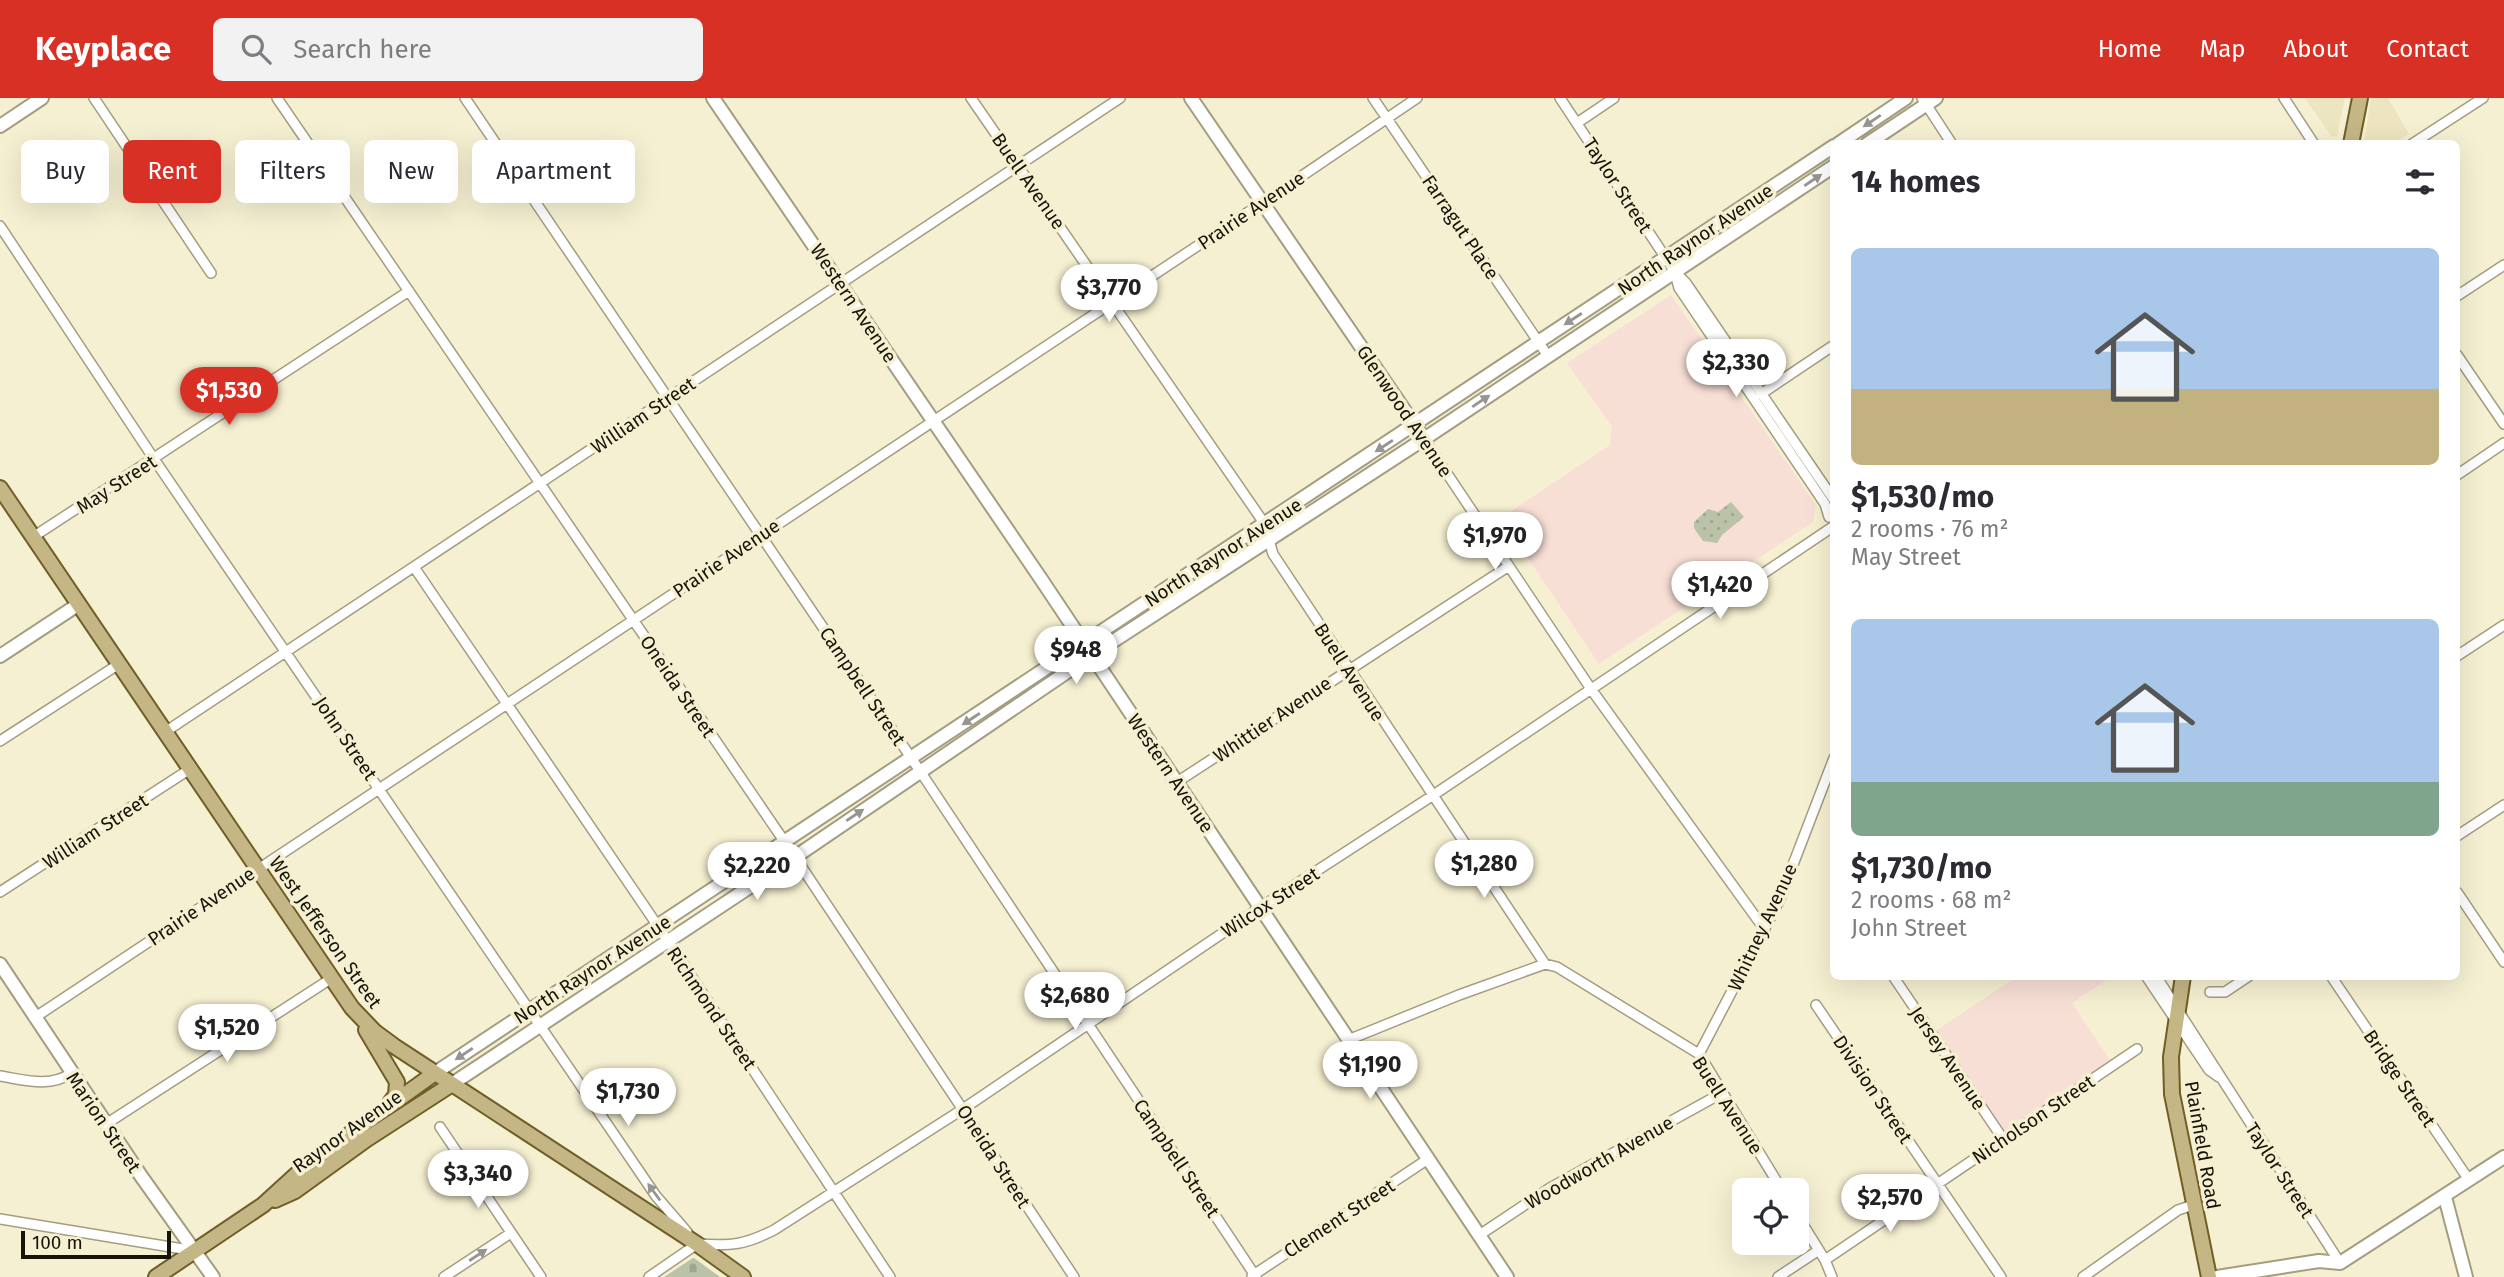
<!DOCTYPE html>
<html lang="en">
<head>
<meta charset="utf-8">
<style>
  body { margin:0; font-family:"Fira Sans",sans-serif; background:#f2f2f3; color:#2b2b33; height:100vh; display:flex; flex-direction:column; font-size:26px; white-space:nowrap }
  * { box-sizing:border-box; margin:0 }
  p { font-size:23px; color:#7c7c81 }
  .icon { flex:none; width:38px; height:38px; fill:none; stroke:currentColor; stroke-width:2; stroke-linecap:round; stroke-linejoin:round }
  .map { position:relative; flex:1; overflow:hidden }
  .side { position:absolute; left:1830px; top:42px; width:630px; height:840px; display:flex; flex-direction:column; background:#fff; border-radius:10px; box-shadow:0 7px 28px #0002 }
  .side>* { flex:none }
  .top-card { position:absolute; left:21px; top:42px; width:665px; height:63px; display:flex; gap:14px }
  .tools { position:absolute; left:1732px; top:1080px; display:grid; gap:14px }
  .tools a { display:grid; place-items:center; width:77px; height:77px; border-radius:10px; background:#fff; box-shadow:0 7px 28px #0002; font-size:35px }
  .scale { position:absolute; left:21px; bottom:18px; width:150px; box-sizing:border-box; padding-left:7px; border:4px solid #161409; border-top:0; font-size:19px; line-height:24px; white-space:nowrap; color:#161409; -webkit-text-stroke:5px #f6f0d2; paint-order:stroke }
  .price { position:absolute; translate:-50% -60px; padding:0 16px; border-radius:24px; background:#fff; color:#222; font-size:23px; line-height:46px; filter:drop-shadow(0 2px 4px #0008) }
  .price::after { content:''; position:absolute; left:50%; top:42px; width:21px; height:16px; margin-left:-10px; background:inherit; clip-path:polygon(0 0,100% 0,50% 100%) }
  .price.on { background:#d93025; color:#fff }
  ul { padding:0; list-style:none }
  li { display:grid; align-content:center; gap:14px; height:371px; padding:0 21px }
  li span { display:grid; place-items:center; height:217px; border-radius:10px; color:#555 }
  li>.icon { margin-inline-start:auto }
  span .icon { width:126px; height:126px; fill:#fffc; stroke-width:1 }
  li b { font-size:30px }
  h2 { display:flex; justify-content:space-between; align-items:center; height:84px; padding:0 21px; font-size:30px }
  .tag { padding:0 24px; border-radius:10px; background:#fff; box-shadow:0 7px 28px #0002; font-size:24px; line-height:63px }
  .tag.on { background:#d93025; color:#fff }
  header { display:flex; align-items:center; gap:42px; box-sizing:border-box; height:98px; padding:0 35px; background:#d93025; color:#fff }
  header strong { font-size:33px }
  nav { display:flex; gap:38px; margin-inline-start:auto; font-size:24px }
  .search { width:490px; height:63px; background:#f2f2f3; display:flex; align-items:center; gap:18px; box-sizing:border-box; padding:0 24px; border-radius:10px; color:#7c7c81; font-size:26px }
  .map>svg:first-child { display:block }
  .built { fill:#ece5bf }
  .education { fill:#f8dfd6 }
  .cemetery { fill:url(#cemetery-stones) }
  .park { fill:url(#park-dots) }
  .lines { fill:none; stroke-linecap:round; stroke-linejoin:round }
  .street-casing { stroke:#a39d81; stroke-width:12 }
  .secondary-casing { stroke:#a39d81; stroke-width:16 }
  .primary-casing { stroke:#6f5e26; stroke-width:18 }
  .street { stroke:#fff; stroke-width:9 }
  .secondary { stroke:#fff; stroke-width:12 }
  .primary { stroke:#c5b686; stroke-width:14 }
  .oneway { fill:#969590 }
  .labels { text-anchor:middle; stroke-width:7; stroke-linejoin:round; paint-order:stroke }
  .street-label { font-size:19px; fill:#161409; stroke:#f6f0d2 }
</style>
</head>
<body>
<header>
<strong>Keyplace</strong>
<div class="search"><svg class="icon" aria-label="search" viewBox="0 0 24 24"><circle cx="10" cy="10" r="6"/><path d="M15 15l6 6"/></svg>Search here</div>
<nav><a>Home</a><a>Map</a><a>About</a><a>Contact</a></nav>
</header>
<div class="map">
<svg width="2504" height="1179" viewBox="0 0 2504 1179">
  <defs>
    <pattern id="cemetery-stones" width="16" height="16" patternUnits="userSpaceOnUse" patternTransform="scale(1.75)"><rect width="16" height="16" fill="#bac2a7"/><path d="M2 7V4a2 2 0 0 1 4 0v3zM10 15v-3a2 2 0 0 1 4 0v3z" fill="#9fa68e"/></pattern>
    <pattern id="park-dots" width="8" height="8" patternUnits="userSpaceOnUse" patternTransform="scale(1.75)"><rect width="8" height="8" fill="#bac2a7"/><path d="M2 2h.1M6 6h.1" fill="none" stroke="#9fa68e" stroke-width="1.8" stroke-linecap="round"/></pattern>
  </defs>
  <rect width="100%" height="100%" fill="#f6f0d2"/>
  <path class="built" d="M 2305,0 L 2345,0 L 2337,38 L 2332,39 Z
    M 2371,0 L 2388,0 L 2409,36 L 2393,45 L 2364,45 Z"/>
  <path class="education" d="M 1671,197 L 1816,407 L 1813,424 L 1599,566 L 1501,420 L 1610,347 L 1612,329 L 1567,265 Z
    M 2016,879 L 2111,879 L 2072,905 L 2112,965 L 2004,1039 L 1934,934 Z"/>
  <path class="cemetery" d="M 694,1160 L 720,1179 L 664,1179 L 693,1160 Z"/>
  <path class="park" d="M 1731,404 L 1744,419 L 1722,437 L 1717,445 L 1703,443 L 1694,430 L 1694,424 L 1708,411 L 1718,414 Z"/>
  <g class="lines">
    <g class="street-casing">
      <path id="street" d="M 94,0 L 211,175
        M 277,0 L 795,759 L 1074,1179
        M 465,0 L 920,673 L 1256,1179
        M 971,0 L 1264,425 L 1273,456 L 1545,866 L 1557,869 L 1699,956 L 1782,1092
        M 1373,0 L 1548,258
        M 1560,0 L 1675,174 L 1686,185 L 1834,402
        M 1922,0 L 1952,46
        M 2284,0 L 2314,46
        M 1577,25 L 1614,0
        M 2412,46 L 2483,0
        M 0,128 L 154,361 L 656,1098 L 687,1134
        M 1675,175 L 1679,190 L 1825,406 L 1829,419
        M 2457,198 L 2504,167
        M 2457,257 L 2504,326
        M 1761,296 L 1834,247
        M 1424,341 L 1591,591 L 1765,832
        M 2457,377 L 2504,345
        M 33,439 L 409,193
        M 414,469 L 668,843 L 890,1179
        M 2457,558 L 2504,527
        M 165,634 L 1120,0
        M 0,643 L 119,566
        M 1177,684 L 1509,468
        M 2457,738 L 2504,707
        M 0,794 L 190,671
        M 2457,794 L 2504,864
        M 1893,878 L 2003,1041
        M 2146,878 L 2209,972 L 2219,979
        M 2156,878 L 2340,1165
        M 2331,878 L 2469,1082
        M 2210,894 L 2225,894 L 2249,878
        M 1816,907 L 2001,1179
        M 34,920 L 1262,105 L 1417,0
        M 1348,942 L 1459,897 L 1545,866
        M 1699,956 L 1779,803 L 1834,660
        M 0,978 C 25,982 49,990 72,975
        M 106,1026 L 332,880
        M 440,1029 L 541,1179
        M 1797,1117 L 1825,1162 L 1832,1179
        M 0,1121 L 195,1153
        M 1478,1138 L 1550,1090 L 1722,995
        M 699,1146 C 732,1148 744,1147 774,1132 L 963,1011 L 1261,809 L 1432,698 L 1831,430
        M 1825,1162 L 2137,951
        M 1252,1178 L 1428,1061
        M 444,1179 L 511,1135
        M 649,1179 L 697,1146
        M 1778,1179 L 1819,1152
        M 2083,1179 L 2178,1112 L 2193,1107"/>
    </g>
    <g class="secondary-casing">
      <path id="secondary" d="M 713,0 L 1041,481 L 1507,1179
        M 1191,0 L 1420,335
        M 0,28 L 42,0
        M 1838,46 L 1906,0
        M 1867,46 L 1936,0
        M 0,558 L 79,506
        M 0,866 L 141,1078 L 213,1179
        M 435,975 L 1834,48
        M 452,986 L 795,759 L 1092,557 L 1424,341 L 1834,68
        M 2445,1099 L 2466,1179
        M 2217,1179 L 2319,1163 L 2340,1165 L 2504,1059"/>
    </g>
    <g class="primary-casing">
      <path id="primary" d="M 2351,46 L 2360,0
        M 0,390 L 352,910 L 375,934 L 394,948 L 697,1146 L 743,1179
        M 2183,878 L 2171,959 L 2172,996 L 2209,1179
        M 366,932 L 397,984 L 396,997 L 390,1005
        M 275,1102 L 295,1093 L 367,1041 L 452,986
        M 156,1179 L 263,1107 L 308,1066 L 435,975"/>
    </g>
    <use href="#street" class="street"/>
    <use href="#secondary" class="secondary"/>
    <use href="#primary" class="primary"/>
  </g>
  <defs><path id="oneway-solid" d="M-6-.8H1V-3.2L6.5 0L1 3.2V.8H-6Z" transform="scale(1.75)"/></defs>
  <g class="oneway">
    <use href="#oneway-solid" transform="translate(1872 23) rotate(146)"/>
    <use href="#oneway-solid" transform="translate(1813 82) rotate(-34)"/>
    <use href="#oneway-solid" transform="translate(1573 221) rotate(147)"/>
    <use href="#oneway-solid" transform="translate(1481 303) rotate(-34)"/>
    <use href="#oneway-solid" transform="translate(1384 348) rotate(147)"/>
    <use href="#oneway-solid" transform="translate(971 621) rotate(147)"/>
    <use href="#oneway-solid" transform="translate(855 717) rotate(-34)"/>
    <use href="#oneway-solid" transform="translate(464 956) rotate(146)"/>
    <use href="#oneway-solid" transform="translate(654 1094) rotate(-126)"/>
    <use href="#oneway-solid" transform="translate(478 1157) rotate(-33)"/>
  </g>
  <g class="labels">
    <g class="street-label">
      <text transform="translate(1029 83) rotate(55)" y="7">Buell Avenue</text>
      <text transform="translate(1618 87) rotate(57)" y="7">Taylor Street</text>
      <text transform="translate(1251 112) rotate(-34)" y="7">Prairie Avenue</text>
      <text transform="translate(1461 129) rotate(56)" y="7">Farragut Place</text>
      <text transform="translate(1695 141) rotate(-34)" y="7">North Raynor Avenue</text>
      <text transform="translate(854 205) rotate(56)" y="7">Western Avenue</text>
      <text transform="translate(1405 313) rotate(56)" y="7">Glenwood Avenue</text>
      <text transform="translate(643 317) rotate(-34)" y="7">William Street</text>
      <text transform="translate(116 386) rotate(-33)" y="7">May Street</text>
      <text transform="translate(1223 454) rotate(-33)" y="7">North Raynor Avenue</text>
      <text transform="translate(726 460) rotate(-34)" y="7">Prairie Avenue</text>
      <text transform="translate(1350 574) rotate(57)" y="7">Buell Avenue</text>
      <text transform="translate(678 588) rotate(56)" y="7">Oneida Street</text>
      <text transform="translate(863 588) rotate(56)" y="7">Campbell Street</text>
      <text transform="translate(1272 621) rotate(-34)" y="7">Whittier Avenue</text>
      <text transform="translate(346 640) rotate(56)" y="7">John Street</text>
      <text transform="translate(1171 675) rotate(56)" y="7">Western Avenue</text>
      <text transform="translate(95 733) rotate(-33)" y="7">William Street</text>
      <text transform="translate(1270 804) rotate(-33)" y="7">Wilcox Street</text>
      <text transform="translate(201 808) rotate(-34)" y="7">Prairie Avenue</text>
      <text transform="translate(1762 829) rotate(-65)" y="7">Whitney Avenue</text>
      <text transform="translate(326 834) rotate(55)" y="7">West Jefferson Street</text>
      <text transform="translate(592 871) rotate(-33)" y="7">North Raynor Avenue</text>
      <text transform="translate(712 910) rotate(56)" y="7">Richmond Street</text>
      <text transform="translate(1948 960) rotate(56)" y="7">Jersey Avenue</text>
      <text transform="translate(2400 980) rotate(56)" y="7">Bridge Street</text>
      <text transform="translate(1873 991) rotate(56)" y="7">Division Street</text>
      <text transform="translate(1728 1007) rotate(57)" y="7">Buell Avenue</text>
      <text transform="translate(2033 1021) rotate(-34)" y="7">Nicholson Street</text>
      <text transform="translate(104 1024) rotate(56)" y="7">Marion Street</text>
      <text transform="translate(347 1033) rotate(-35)" y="7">Raynor Avenue</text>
      <text transform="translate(2203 1047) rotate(80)" y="7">Plainfield Road</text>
      <text transform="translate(994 1058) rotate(57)" y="7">Oneida Street</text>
      <text transform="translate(1177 1060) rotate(56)" y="7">Campbell Street</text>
      <text transform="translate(1599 1064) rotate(-30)" y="7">Woodworth Avenue</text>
      <text transform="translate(2280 1072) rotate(57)" y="7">Taylor Street</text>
      <text transform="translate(1339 1120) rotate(-33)" y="7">Clement Street</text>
    </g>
  </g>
</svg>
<div class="tools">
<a><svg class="icon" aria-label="locate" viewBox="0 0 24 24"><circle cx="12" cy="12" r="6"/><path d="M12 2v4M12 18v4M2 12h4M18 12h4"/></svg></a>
</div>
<div class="scale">100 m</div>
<b class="price" style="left:1109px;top:226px">$3,770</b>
<b class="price" style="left:1736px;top:301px">$2,330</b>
<b class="price on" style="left:229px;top:329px">$1,530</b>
<b class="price" style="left:1495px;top:474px">$1,970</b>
<b class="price" style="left:1720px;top:523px">$1,420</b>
<b class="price" style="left:1076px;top:588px">$948</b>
<b class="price" style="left:1484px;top:802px">$1,280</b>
<b class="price" style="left:757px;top:804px">$2,220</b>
<b class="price" style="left:1075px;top:934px">$2,680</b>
<b class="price" style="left:227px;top:966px">$1,520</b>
<b class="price" style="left:1370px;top:1003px">$1,190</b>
<b class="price" style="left:628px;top:1030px">$1,730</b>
<b class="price" style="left:478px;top:1112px">$3,340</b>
<b class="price" style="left:1890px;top:1136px">$2,570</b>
<div class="top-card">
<a class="tag">Buy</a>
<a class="tag on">Rent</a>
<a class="tag">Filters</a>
<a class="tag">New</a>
<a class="tag">Apartment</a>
</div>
<section class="side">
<h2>14 homes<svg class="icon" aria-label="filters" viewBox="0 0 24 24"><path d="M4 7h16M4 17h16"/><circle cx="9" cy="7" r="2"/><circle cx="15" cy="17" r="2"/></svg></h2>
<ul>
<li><span style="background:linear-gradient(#a9c7e8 65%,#c2b280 0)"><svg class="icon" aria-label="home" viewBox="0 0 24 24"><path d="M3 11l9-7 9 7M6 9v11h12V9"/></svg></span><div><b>$1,530/mo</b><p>2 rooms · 76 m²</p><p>May Street</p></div></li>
<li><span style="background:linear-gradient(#a9c7e8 75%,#7fa58c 0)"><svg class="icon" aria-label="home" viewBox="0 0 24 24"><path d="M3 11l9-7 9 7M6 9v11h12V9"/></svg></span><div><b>$1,730/mo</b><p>2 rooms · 68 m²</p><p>John Street</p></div></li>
</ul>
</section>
</div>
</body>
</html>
